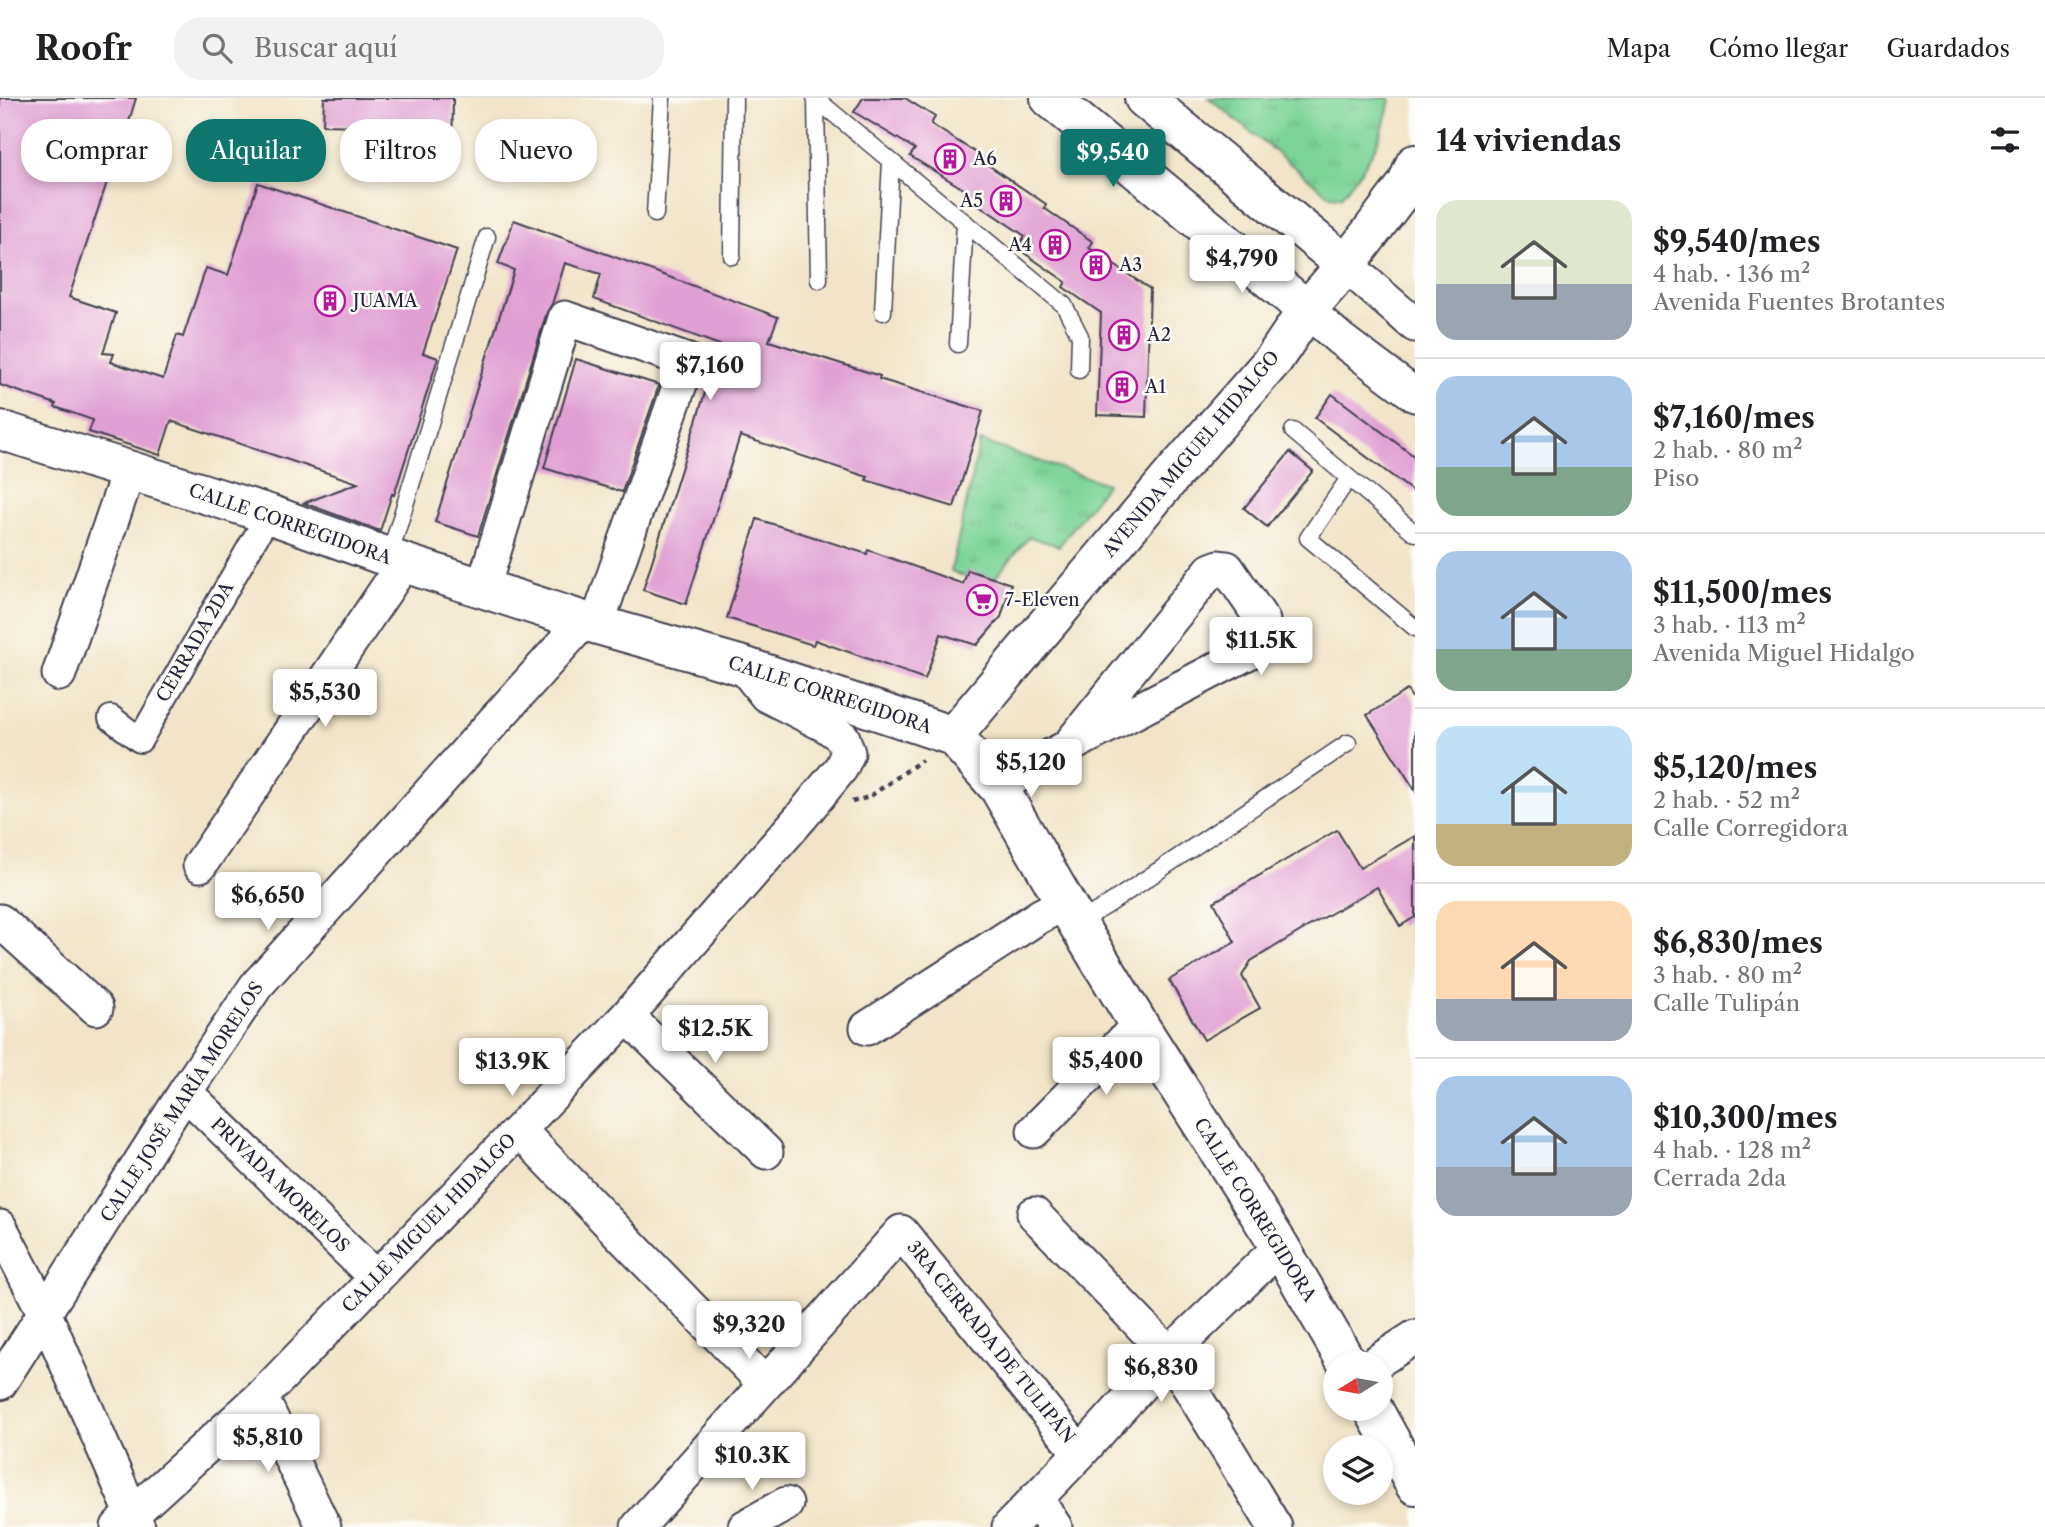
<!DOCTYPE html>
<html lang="es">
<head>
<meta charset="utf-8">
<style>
  body { margin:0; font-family:"Libre Caslon Text",serif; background:#f2f2f2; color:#202124; height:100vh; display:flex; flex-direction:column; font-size:26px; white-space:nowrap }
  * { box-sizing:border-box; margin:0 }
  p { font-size:23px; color:#757577 }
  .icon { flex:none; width:38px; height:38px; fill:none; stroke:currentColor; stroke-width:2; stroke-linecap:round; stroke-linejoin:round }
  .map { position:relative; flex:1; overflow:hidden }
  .panel { display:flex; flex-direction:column; background:#fff; width:630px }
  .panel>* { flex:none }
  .hud { position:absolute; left:21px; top:21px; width:665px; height:63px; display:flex; gap:14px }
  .needle { width:46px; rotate:259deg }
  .controls { position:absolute; left:1323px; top:1253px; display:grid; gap:14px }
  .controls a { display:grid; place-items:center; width:70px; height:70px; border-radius:50%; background:#fff; box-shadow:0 4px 10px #0003; font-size:35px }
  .price { position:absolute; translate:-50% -60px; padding:0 16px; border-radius:7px; background:#fff; color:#222; font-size:23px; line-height:46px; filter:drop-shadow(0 2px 4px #0008) }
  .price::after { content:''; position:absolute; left:50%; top:42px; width:21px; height:16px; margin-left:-10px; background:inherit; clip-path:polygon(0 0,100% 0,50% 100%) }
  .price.selected { background:#0f766e; color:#fff }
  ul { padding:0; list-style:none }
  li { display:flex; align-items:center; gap:21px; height:175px; padding:0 21px }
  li+li { border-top:2px solid #e0e0e0 }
  li span { display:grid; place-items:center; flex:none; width:196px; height:140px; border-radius:21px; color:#555 }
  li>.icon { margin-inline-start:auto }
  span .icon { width:84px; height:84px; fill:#fffc; stroke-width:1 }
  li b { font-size:30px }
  h2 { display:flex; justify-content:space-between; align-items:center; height:84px; padding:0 21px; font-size:30px }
  .chip { padding:0 24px; border-radius:28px; background:#fff; box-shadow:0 4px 10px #0003; font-size:24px; line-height:63px }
  .chip.selected { background:#0f766e; color:#fff }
  header { display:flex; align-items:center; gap:42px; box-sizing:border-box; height:98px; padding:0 35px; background:#fff; border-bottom:2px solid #e0e0e0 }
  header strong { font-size:33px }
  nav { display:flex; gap:38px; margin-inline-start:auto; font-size:24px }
  .search { width:490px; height:63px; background:#f2f2f2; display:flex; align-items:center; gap:18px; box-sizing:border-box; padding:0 24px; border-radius:28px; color:#757577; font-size:26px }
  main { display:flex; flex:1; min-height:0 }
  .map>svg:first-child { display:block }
  .grass { fill:url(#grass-tufts); stroke:#4f7b6a; stroke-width:2 }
  .building { fill:#e1a0d3 }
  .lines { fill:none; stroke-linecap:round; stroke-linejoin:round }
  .service-casing { stroke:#413f50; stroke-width:19 }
  .pedestrian-casing { stroke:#413f50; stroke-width:28 }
  .minor-casing { stroke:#413f50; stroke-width:37 }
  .tertiary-casing { stroke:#413f50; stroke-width:42 }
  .path { stroke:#413f50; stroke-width:4.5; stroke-dasharray:5 5; stroke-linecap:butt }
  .service { stroke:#fff; stroke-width:16 }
  .pedestrian { stroke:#fff; stroke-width:24 }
  .minor { stroke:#fff; stroke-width:33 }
  .tertiary { stroke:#fff; stroke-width:38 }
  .labels { text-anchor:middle; stroke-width:5; stroke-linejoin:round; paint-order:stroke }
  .poi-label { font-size:18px; fill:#22223b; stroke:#fdfcf7; text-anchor:start }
  .street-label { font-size:18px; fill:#22223b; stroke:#fdfcf7 }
</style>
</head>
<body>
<header>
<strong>Roofr</strong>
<div class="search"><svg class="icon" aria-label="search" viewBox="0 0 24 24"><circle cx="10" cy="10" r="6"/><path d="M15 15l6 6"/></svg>Buscar aquí</div>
<nav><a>Mapa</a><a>Cómo llegar</a><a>Guardados</a></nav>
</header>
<main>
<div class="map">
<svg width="1415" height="1429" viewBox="0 0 1415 1429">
  <defs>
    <pattern id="grass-tufts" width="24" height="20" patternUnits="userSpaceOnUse" patternTransform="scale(1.75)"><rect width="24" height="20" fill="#7cd499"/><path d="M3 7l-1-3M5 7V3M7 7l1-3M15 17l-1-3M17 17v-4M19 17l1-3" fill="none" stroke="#6bb685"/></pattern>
  </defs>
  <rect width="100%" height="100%" fill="#fdfcf7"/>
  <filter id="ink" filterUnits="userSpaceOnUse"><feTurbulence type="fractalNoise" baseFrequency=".0143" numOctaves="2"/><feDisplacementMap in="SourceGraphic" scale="14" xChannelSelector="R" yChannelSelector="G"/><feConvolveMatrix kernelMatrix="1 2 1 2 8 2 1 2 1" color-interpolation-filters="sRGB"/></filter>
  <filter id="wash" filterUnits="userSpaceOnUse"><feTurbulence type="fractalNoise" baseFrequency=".00686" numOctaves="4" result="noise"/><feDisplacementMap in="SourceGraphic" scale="28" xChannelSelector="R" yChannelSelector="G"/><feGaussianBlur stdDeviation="1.57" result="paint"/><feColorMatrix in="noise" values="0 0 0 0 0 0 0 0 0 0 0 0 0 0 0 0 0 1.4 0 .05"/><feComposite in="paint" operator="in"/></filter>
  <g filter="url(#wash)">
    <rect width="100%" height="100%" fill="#f1e4c8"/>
    <path class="grass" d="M 1209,0 L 1390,0 L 1390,1 C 1382,45 1369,64 1341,99 L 1330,98 Z
      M 980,343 L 1107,386 L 1059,448 L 1029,439 L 994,481 L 968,473 L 965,479 L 951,473 Z"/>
    <g id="blocks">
      <path class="building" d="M 0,0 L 136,0 L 115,70 L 112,69 L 69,199 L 116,215 L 103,255 L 114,256 L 111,264 L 163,281 L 177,237 L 183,239 L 206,170 L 228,177 L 258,85 L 457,152 L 423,255 L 438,260 L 394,397 L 392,396 L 380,433 L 304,405 L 358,385 L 171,323 L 160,357 L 89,334 L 93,322 L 55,309 L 56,306 L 0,287 Z
        M 324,0 L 453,0 L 452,59 L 405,58 L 405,29 L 323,27 Z
        M 863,0 L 905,0 L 935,19 L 931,26 L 990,64 L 988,67 L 1046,106 L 1044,110 L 1093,144 L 1089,150 L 1150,191 L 1146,319 L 1097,317 L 1101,215 L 1063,189 L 1066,184 L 1017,150 L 1025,138 L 967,99 L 970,95 L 910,58 L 915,51 L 854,14 Z
        M 514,122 L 778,219 L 769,243 L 880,278 L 879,281 L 983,313 L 954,409 L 866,382 L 868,379 L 740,338 L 686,506 L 643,492 L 720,247 L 594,201 L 601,176 L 565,165 L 552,206 L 547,214 L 478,438 L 435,424 L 514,172 L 498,166 Z
        M 576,261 L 659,287 L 622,394 L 544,370 Z
        M 1332,296 L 1415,359 L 1415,395 L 1315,320 Z
        M 1290,354 L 1313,373 L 1267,429 L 1244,410 Z
        M 757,421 L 867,456 L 868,452 L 963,486 L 968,472 L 1011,486 L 1001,519 L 977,547 L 941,536 L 925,581 L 815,542 L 813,547 L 727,520 Z
        M 1407,592 L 1415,604 L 1415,692 L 1367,617 Z
        M 1337,732 L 1360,770 L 1415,738 L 1415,819 L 1400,828 L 1377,789 L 1304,831 L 1251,863 L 1242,878 L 1260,910 L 1204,942 L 1169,882 L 1235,844 L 1214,804 Z"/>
    </g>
  </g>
  <g filter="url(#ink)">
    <use href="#blocks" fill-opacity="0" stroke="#413f50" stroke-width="2"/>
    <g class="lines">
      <g class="service-casing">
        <path id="service" d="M 815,0 L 1064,207 L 1080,238 L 1079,272
          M 816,1 L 819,182
          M 655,116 L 662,0
          M 732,158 L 734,0
          M 883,214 L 891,63
          M 958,246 L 965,124
          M 1293,333 L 1349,380
          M 1415,435 L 1349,380 L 1308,440 L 1415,530
          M 389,459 L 487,139
          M 1077,825 L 1106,808 L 1348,645"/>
      </g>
      <g class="pedestrian-casing">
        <path id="pedestrian" d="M 111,620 L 140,642 L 269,416"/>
      </g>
      <g class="minor-casing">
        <path id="minor" d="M 1346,167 L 1415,227
          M 1307,212 L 1340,241 L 1415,297
          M 483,490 L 565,220 L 688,263 L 597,526
          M 59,576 L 129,372
          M 999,690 L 1035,666 L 1255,551 L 1266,540 L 1263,523 L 1227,470 L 1219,469 L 1211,472 L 1067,650
          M 200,767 L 404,465
          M 0,823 L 96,910
          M 627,918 L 766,1054
          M 867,930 L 1040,818 L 1065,805
          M 185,994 L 375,1179
          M 519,1032 L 765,1286
          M 1034,1033 L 1139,927
          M 1034,1116 L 1169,1256 L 1275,1429
          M 0,1129 L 45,1216 L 138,1429
          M 1375,1265 L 1415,1239
          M 0,1285 L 185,994 L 256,888 L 584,523
          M 261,1299 L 324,1429
          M 1036,1400 L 1055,1429
          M 118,1429 L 261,1299 L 519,1032 L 627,918 L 801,719 L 841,670 L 848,655 L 843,640 L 827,628 L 766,597 L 743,568
          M 638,1429 L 901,1134 L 1080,1355
          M 745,1429 L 786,1406
          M 1009,1429 L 1080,1355 L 1169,1256 L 1280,1149"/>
      </g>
      <g class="tertiary-casing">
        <path id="tertiary" d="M 1050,0 L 1307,212
          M 1144,0 L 1346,167
          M 0,332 L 269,416 L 404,465 L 584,523 L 743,568 L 953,638 L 999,690 L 1077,825 L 1139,927 L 1280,1149 L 1347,1265
          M 953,638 L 1175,374 L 1274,261 L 1307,212 L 1346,167 L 1407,86 L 1415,66
          M 1373,1311 L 1415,1387"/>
      </g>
      <path class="path" d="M 852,704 L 869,699 L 922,662"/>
      <use href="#service" class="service"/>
      <use href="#pedestrian" class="pedestrian"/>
      <use href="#minor" class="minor"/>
      <use href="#tertiary" class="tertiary"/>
    </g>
  </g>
  <defs>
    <g id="building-ring" transform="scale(1.575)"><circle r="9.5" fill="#fdfcf7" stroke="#b5179e" stroke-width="1.5"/><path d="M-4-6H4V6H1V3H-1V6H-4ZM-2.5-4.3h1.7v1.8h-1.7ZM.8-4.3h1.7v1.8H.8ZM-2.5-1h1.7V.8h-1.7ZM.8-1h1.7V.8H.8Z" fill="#b5179e"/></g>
    <g id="supermarket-ring" transform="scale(1.575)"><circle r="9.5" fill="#fdfcf7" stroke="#b5179e" stroke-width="1.5"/><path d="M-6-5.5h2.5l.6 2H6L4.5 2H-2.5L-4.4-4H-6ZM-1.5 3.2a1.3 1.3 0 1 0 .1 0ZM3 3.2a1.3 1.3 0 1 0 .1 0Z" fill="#b5179e"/></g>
  </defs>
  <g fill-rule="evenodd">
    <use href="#building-ring" x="950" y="61"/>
    <use href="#building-ring" x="1006" y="103"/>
    <use href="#building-ring" x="1055" y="147"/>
    <use href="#building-ring" x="1096" y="167"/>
    <use href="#building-ring" x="330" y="203"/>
    <use href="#building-ring" x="1124" y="237"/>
    <use href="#building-ring" x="1122" y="289"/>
    <use href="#supermarket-ring" x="982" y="502"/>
  </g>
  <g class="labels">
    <g class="poi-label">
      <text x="973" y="67">A6</text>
      <text x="983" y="109" text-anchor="end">A5</text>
      <text x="1032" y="153" text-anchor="end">A4</text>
      <text x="1119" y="173">A3</text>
      <text x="353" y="209">JUAMA</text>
      <text x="1147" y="243">A2</text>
      <text x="1145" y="295">A1</text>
      <text x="1005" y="508">7-Eleven</text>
    </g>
    <g class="street-label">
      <text transform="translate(1191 356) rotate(-50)" y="6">AVENIDA MIGUEL HIDALGO</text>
      <text transform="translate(290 426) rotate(19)" y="6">CALLE CORREGIDORA</text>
      <text transform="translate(195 544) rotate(-60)" y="6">CERRADA 2DA</text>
      <text transform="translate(830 597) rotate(18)" y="6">CALLE CORREGIDORA</text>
      <text transform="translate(182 1004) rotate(-57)" y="6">CALLE JOSÉ MARÍA MORELOS</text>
      <text transform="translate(280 1087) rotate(44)" y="6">PRIVADA MORELOS</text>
      <text transform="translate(1255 1112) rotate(58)" y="6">CALLE CORREGIDORA</text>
      <text transform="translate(429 1125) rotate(-46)" y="6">CALLE MIGUEL HIDALGO</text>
      <text transform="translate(991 1244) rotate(51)" y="6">3RA CERRADA DE TULIPÁN</text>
    </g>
  </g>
</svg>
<div class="controls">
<a><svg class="needle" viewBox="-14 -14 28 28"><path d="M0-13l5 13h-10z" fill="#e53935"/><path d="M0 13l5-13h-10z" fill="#757577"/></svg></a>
<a><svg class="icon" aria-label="layers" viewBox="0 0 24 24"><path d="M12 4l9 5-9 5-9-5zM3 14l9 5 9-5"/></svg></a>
</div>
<b class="price selected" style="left:1113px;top:91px">$9,540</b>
<b class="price" style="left:1242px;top:197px">$4,790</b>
<b class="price" style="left:710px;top:304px">$7,160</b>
<b class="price" style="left:1261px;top:579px">$11.5K</b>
<b class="price" style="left:325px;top:631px">$5,530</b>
<b class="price" style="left:1031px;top:701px">$5,120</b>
<b class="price" style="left:268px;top:834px">$6,650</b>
<b class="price" style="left:715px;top:967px">$12.5K</b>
<b class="price" style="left:1106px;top:999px">$5,400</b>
<b class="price" style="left:512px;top:1000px">$13.9K</b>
<b class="price" style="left:749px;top:1263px">$9,320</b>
<b class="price" style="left:1161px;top:1306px">$6,830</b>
<b class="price" style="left:268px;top:1376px">$5,810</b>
<b class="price" style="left:752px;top:1394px">$10.3K</b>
<div class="hud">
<a class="chip">Comprar</a>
<a class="chip selected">Alquilar</a>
<a class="chip">Filtros</a>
<a class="chip">Nuevo</a>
</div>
</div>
<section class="panel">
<h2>14 viviendas<svg class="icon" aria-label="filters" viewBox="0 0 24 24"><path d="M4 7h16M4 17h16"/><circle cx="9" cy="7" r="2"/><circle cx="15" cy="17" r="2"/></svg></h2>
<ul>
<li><span style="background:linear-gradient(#dfe7d0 60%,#9aa5b1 0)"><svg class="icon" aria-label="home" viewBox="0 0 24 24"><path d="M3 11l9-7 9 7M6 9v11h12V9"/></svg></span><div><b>$9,540/mes</b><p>4 hab. · 136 m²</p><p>Avenida Fuentes Brotantes</p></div></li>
<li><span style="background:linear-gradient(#a9c7e8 65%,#7fa58c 0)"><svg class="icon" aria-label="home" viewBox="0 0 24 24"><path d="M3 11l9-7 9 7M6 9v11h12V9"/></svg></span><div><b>$7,160/mes</b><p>2 hab. · 80 m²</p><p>Piso</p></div></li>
<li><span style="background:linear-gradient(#a9c7e8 70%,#7fa58c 0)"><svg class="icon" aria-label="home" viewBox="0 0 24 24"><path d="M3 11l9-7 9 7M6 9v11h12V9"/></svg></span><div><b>$11,500/mes</b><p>3 hab. · 113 m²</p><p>Avenida Miguel Hidalgo</p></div></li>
<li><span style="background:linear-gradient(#bfe0f5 70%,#c2b280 0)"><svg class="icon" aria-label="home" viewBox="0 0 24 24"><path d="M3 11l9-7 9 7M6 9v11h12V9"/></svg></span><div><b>$5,120/mes</b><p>2 hab. · 52 m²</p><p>Calle Corregidora</p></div></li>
<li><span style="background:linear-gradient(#ffd9b3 70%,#9aa5b1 0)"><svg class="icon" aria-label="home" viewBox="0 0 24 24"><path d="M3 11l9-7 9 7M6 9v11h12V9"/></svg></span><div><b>$6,830/mes</b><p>3 hab. · 80 m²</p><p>Calle Tulipán</p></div></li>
<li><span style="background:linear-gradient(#a9c7e8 65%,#9aa5b1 0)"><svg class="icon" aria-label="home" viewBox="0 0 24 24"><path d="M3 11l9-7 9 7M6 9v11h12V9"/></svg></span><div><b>$10,300/mes</b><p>4 hab. · 128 m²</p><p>Cerrada 2da</p></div></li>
</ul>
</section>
</main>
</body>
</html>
